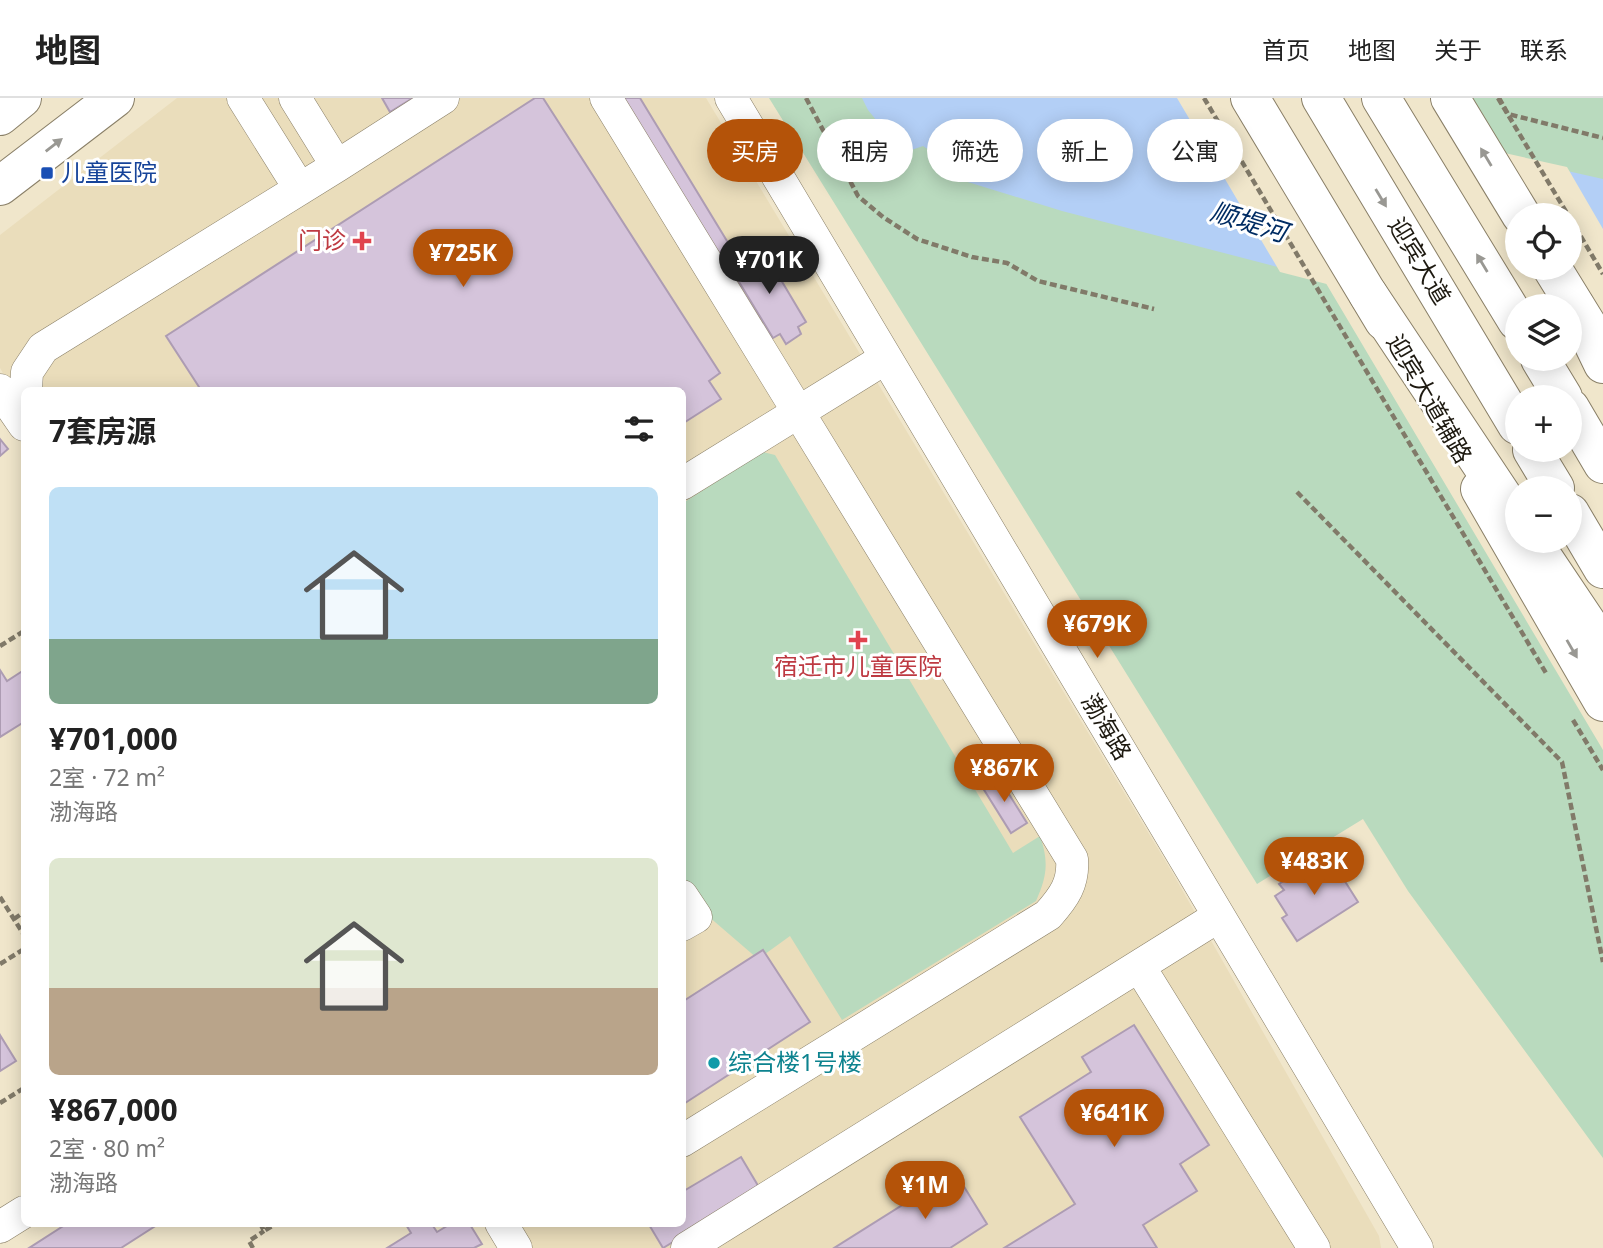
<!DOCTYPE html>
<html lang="zh">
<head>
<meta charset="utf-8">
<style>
  body { margin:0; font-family:"Noto Sans","Noto Sans SC",sans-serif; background:#f6f6f6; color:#222; height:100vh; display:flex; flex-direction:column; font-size:26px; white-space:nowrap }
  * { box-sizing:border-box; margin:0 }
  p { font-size:23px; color:#767676 }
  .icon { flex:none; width:38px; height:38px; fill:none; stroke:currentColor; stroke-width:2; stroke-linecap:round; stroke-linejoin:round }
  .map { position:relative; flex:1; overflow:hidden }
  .details { position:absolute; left:21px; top:289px; width:665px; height:840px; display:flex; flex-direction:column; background:#fff; border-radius:10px; box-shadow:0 4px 18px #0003 }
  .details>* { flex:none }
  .guide { position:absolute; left:707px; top:21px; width:665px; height:63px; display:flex; gap:14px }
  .fabs { position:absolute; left:1505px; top:105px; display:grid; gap:14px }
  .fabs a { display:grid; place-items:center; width:77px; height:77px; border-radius:50%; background:#fff; box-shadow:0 4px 18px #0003; font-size:35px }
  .price { position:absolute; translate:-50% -60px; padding:0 16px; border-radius:24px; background:#b45309; color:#fff; font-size:23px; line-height:46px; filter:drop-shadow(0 2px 4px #0008) }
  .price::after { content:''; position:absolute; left:50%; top:42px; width:21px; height:16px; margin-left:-10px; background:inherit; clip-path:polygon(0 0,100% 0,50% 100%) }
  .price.active { background:#222; color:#fff }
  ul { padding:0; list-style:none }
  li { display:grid; align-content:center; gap:14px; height:371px; padding:0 28px }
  li span { display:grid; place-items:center; height:217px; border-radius:10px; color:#555 }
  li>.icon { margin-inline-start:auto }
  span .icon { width:126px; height:126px; fill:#fffc; stroke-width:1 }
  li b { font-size:30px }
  h2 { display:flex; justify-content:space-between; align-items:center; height:84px; padding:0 28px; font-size:30px }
  .pill { padding:0 24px; border-radius:32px; background:#fff; box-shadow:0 4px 18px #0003; font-size:24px; line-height:63px }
  .pill.active { background:#b45309; color:#fff }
  header { display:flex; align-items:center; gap:42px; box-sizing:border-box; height:98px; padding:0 35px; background:#fff; border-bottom:2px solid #e0e0e0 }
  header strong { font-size:33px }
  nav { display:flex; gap:38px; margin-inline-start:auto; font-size:24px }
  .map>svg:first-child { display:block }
  .built { fill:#eaddbb }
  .green { fill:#b9dabe }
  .water { fill:#b3cff6; fill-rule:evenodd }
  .pier { fill:#f0e6cb; fill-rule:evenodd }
  .building { fill:#d5c4db; stroke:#ad9cb3; stroke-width:2 }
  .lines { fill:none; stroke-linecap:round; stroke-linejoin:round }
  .minor-casing { stroke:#897f67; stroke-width:33 }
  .major-casing { stroke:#897f67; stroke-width:40 }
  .highway-casing { stroke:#897f67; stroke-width:40 }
  .path { stroke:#817a69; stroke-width:4.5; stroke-dasharray:7 3.5; stroke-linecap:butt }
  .minor { stroke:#fff; stroke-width:32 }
  .major { stroke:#fff; stroke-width:38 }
  .highway { stroke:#fff; stroke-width:38 }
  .path-bridge { stroke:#817a69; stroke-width:4.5; stroke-dasharray:7 3.5; stroke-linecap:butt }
  .oneway { fill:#999893 }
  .transit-dot { fill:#1a4fb4; stroke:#fff; stroke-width:2.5 }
  .health-dot { fill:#e0444e; stroke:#fff; stroke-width:2.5 }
  .culture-dot { fill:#0f9aa8; stroke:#fff; stroke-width:2.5 }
  .labels { text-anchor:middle; stroke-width:6; stroke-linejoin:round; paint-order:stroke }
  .transit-label { font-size:24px; fill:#164399; stroke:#fff; text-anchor:start }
  .health-label { font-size:24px; fill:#be3a42; stroke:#fff; text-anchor:end }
  .street-label { font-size:24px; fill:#1d1910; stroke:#fff }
  .culture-label { font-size:24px; fill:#0d838f; stroke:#fff; text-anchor:start }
  .water-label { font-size:26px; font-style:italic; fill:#002c63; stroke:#fff }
</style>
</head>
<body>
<header>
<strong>地图</strong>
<nav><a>首页</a><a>地图</a><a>关于</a><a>联系</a></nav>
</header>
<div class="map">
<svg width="1603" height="1150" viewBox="0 0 1603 1150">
  <rect width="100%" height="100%" fill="#f0e6cb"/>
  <path class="built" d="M 177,0 L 706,0 L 1172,774 L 1379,1138 L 1381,1150 L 525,1150 L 511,1125 L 682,1125 L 682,292 L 24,292 L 24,311 L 0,270 L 0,137 Z"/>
  <path class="green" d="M 769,0 L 1216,0 L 1603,652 L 1603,1060 L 1408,793 L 1363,721 L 1257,786 Z
    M 1449,0 L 1603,0 L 1603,96 L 1495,75 Z
    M 763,354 L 775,357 L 1013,755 L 1040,738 C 1049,764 1047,778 1036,803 L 842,922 L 790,838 L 758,861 L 708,818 L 683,778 L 683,405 Z"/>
  <path class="water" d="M 862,0 L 1242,0 L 1603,81 L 1603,253 L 1570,208 L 1517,208 L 1517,231 L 1062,113 L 958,81 L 944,62 L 923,48 L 903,55 L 868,12 ZM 1517,117 L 1570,117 L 1570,170 L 1517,170 Z"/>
  <path class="pier" d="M 1177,0 L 1258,0 L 1567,69 L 1603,131 L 1603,257 L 1570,248 L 1570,208 L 1517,208 L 1517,235 L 1280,174 ZM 1517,117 L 1570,117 L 1570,170 L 1517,170 Z"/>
  <path class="building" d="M 382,0 L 413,0 L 390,14 Z
    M 535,0 L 543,0 L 720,275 L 709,283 L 721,301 L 682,326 L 682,292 L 201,292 L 166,238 Z
    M 620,0 L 640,0 L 730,148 L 716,157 Z
    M 762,150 L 806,224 L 798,229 L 801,236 L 786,246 L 780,236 L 773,240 L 730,169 Z
    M 0,341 L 8,351 L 0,358 Z
    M 0,572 L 7,583 L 24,572 L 24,624 L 0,639 Z
    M 997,677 L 1027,725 L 1011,735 L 981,687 Z
    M 1327,755 L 1358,804 L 1297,843 L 1282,820 L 1287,817 L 1275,798 L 1284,792 L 1279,786 Z
    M 763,852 L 810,924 L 682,1007 L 682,904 Z
    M 1134,927 L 1209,1047 L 1180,1066 L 1197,1093 L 1143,1127 L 1157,1150 L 1004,1150 L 1075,1106 L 1020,1019 L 1091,974 L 1082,959 Z
    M 0,937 L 16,963 L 0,973 Z
    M 741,1059 L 760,1091 L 663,1150 L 648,1125 L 682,1125 L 682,1094 Z
    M 955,1074 L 987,1126 L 950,1150 L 834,1150 Z
    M 68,1125 L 160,1125 L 121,1150 L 29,1150 Z
    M 405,1125 L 431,1125 L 437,1134 L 452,1125 L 469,1125 L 482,1146 L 474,1150 L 387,1150 L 411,1135 Z"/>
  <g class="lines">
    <g class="minor-casing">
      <path id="minor" d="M 243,0 L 300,91
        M 295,0 L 337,68
        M 606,0 L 1072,761 C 1074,785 1064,799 1048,817 L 682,1043
        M 731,0 L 1417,1150
        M 0,292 L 24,327
        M 26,292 L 27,274 L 43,250 L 337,68 L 443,0
        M 682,386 L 886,260
        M 682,798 L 696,819 L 682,827
        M 1139,868 L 1314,1150
        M 501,1125 L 516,1150
        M 0,1129 L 24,1114
        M 687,1150 L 1219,818"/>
    </g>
    <g class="major-casing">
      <path id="major" d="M 1250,0 L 1384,223
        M 1450,0 L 1521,117
        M 0,18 L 22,0
        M 0,88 L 115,0
        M 1552,170 L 1592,235
        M 1480,391 L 1603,604"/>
    </g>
    <g class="highway-casing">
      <path id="highway" d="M 1321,0 L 1517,327
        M 1381,0 L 1517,223
        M 1368,196 L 1517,420
        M 1575,208 L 1603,266
        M 1540,261 L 1563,299
        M 1570,310 L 1603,366
        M 1532,352 L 1555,390
        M 1570,415 L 1603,471
        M 1532,443 L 1603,549"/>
    </g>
    <path class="path" d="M 806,0 L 858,98 L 883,119 L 917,141 L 972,159 L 1007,165 L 1038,183 L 1154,211
      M 1204,0 L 1546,575
      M 1499,0 L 1508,16 L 1603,40
      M 1570,120 L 1603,176
      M 1297,394 L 1562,664 L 1603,864
      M 0,548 L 24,533
      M 1573,622 L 1603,672
      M 0,799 L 24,837
      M 14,821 L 24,814
      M 0,866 L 24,851
      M 0,1005 L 24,990
      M 260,1125 L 264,1133 L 277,1125
      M 253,1150 L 249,1143 L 264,1133"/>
    <use href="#minor" class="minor"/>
    <use href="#major" class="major"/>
    <use href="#highway" class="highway"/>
    <path class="path-bridge" d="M 1498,0 L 1568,117"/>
  </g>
  <defs><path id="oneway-solid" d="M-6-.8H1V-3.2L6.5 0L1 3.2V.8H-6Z" transform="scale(1.75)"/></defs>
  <g class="oneway">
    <use href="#oneway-solid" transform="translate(54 47) rotate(-38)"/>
    <use href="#oneway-solid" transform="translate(1486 59) rotate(-121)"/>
    <use href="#oneway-solid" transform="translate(1381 100) rotate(59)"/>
    <use href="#oneway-solid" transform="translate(1482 165) rotate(-121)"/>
    <use href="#oneway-solid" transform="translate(1572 551) rotate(60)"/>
  </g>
  <rect class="transit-dot" x="40" y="68" width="14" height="14" rx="3.5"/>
  <g class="health-dot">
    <path d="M358.5 132.5h7v7h7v7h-7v7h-7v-7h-7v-7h7z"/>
    <path d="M854.5 531.5h7v7h7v7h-7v7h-7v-7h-7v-7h7z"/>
  </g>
  <circle class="culture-dot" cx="714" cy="965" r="7"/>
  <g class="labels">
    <g class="transit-label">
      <text x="61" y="83">儿童医院</text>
    </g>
    <g class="health-label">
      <text x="346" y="151">门诊</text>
      <text x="858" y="577" text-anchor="middle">宿迁市儿童医院</text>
    </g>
    <g class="street-label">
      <text transform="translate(1419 163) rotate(59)" y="8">迎宾大道</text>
      <text transform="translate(1429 301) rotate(60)" y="8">迎宾大道辅路</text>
      <text transform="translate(1106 629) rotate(59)" y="8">渤海路</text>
    </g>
    <g class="culture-label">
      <text x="728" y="973">综合楼1号楼</text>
    </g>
    <g class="water-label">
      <text transform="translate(1249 124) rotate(17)" y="9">顺堤河</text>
    </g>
  </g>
</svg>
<div class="fabs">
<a><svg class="icon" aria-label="locate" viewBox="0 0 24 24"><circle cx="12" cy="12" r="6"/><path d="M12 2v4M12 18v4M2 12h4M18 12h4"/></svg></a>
<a><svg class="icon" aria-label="layers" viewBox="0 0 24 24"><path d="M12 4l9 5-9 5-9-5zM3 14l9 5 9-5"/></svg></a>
<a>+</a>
<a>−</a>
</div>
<b class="price" style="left:463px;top:191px">¥725K</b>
<b class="price active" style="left:769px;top:198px">¥701K</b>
<b class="price" style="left:1097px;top:562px">¥679K</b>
<b class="price" style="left:1004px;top:706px">¥867K</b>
<b class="price" style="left:1314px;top:799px">¥483K</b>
<b class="price" style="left:1114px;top:1051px">¥641K</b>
<b class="price" style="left:925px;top:1123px">¥1M</b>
<div class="guide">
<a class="pill active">买房</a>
<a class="pill">租房</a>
<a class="pill">筛选</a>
<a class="pill">新上</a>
<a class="pill">公寓</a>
</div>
<section class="details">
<h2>7套房源<svg class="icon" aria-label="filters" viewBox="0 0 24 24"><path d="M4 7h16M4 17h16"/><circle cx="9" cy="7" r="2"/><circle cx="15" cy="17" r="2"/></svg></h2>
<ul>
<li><span style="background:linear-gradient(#bfe0f5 70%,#7fa58c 0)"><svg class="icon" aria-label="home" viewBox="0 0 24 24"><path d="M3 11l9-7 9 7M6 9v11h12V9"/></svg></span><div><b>¥701,000</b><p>2室 · 72 m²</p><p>渤海路</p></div></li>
<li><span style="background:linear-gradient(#dfe7d0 60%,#b9a48a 0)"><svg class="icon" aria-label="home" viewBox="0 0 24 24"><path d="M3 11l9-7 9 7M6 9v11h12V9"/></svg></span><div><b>¥867,000</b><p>2室 · 80 m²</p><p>渤海路</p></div></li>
</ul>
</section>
</div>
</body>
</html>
